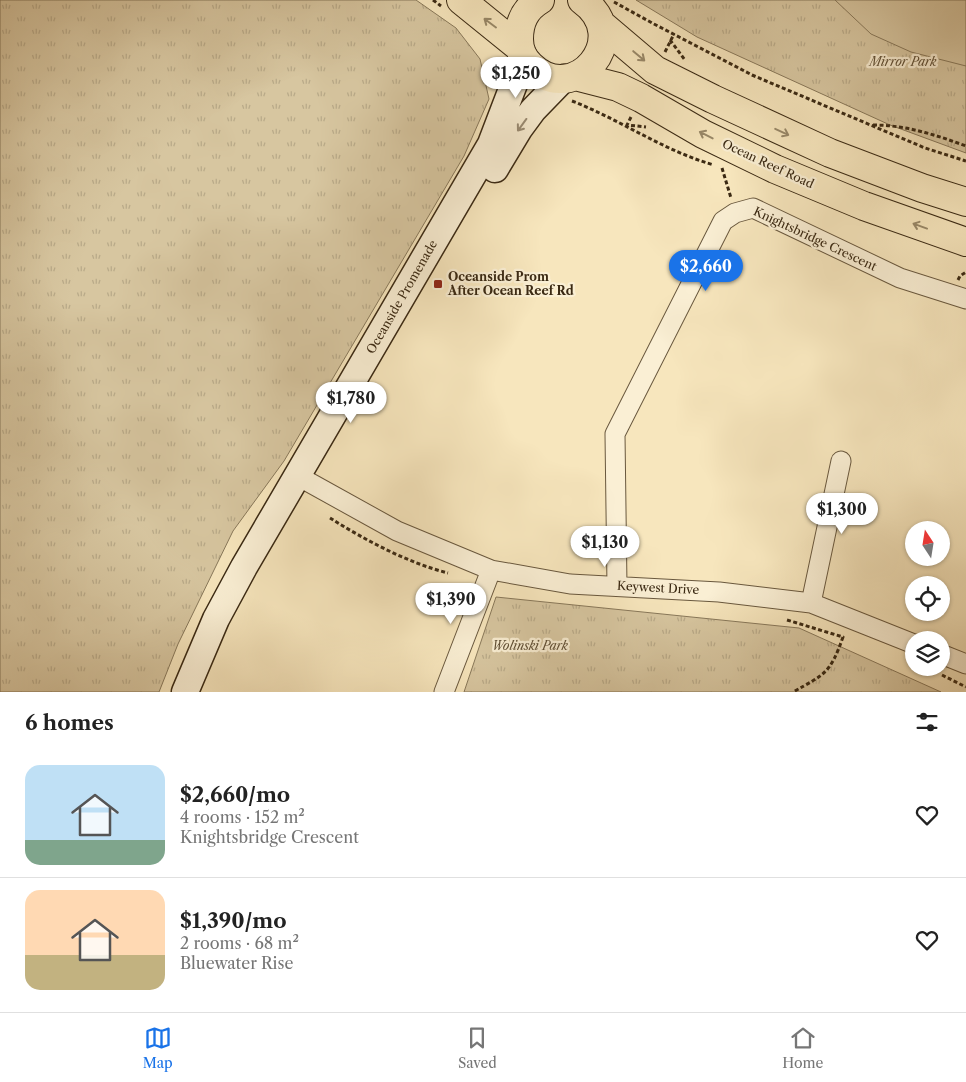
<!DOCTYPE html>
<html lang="en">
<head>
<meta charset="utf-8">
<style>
  body { margin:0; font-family:"Libre Caslon Text",serif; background:#f2f2f2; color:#222; height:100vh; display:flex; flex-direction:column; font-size:19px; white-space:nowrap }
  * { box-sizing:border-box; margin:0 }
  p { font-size:16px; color:#767676 }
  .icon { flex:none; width:28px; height:28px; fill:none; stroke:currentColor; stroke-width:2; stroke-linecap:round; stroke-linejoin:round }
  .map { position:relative; height:692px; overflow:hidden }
  .panel { display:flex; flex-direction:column; background:#fff; flex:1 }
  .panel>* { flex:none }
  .needle { width:32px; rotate:348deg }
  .buttons { position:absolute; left:905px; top:521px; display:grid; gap:10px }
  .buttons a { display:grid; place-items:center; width:45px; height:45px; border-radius:50%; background:#fff; box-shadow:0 1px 4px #0004; font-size:25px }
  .price { position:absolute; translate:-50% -42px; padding:0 11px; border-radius:18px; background:#fff; color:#222; font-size:16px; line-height:32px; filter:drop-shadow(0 1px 2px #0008) }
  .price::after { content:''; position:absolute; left:50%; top:30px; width:15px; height:11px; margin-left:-8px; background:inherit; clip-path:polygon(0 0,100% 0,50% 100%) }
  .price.current { background:#1a73e8; color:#fff }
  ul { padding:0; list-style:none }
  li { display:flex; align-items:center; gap:15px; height:125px; padding:0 25px }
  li+li { border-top:1px solid #e0e0e0 }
  li span { display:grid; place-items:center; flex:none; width:140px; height:100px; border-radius:15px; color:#555 }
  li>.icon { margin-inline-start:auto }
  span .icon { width:60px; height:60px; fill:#fffc; stroke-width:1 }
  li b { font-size:21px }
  h2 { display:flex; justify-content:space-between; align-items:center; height:60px; padding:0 25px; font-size:21px }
  .tabs { display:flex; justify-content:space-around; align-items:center; height:70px; border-top:1px solid #e0e0e0; background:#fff; font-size:14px; color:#767676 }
  .tabs a { display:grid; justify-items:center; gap:2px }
  .tabs .current { color:#1a73e8 }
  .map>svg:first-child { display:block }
  .grass { fill:url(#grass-tufts); stroke:#88785a }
  .garden { fill:#d7c6a0; stroke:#88785a }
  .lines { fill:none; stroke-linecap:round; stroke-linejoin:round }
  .street-casing { stroke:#69583e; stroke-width:21 }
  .secondary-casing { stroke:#3a2913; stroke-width:29 }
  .primary-casing { stroke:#3a2913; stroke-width:30 }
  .path { stroke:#3a2913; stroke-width:3; stroke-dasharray:4 2.5; stroke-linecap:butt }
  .street { stroke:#faefd4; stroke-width:19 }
  .secondary { stroke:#faefd4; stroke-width:26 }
  .primary { stroke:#f7e6bd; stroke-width:28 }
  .oneway { stroke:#988868 }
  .oneway2 { stroke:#9a8c74 }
  .poi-dot { fill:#8f2418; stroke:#faefd4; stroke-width:2 }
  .labels { text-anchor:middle; stroke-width:4.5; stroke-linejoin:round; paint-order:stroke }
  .park-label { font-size:12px; font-style:italic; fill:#615036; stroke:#faefd4 }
  .street-label { font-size:12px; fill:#3a2913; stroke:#faefd4 }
  .poi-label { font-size:12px; font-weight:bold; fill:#3a2913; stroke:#faefd4; text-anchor:start }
</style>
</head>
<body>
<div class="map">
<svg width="966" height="692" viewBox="0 0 966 692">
  <defs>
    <pattern id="grass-tufts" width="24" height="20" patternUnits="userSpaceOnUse" patternTransform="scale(1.25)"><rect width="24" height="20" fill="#d7c6a0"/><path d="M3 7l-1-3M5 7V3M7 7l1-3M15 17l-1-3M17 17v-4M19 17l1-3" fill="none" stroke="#b9aa89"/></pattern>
  </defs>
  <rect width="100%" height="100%" fill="#f7e6bd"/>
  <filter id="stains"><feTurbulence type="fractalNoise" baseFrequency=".004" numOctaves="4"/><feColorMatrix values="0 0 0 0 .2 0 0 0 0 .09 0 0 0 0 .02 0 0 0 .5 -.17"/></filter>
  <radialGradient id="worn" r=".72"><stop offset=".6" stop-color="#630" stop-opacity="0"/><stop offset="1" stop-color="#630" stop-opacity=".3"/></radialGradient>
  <path class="grass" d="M 0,0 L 416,0 L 456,28 L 480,59 L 489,99 L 464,156 L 284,461 L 233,531 L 178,644 L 159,692 L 0,692 Z
    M 636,0 L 966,0 L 966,153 L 890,125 L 697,37 Z
    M 496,597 L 799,628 L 941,692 L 464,692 Z"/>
  <path class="garden" d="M 835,0 L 966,0 L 966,66 L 911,52 L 871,34 Z"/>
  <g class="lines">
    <g class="street-casing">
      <path id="street" d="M 296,475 L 397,531 L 491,570 L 570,584 L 719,592 L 811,603 L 914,644
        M 617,586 L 615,434 L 723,221 L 735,213 L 753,208 L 900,278 L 966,299
        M 811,603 L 841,461
        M 941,654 L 966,664
        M 444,692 L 491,570"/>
    </g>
    <g class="secondary-casing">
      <path id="secondary" d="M 495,169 L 519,129 L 533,110 L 564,78
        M 185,692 L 216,619 L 244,567 L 491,144 L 517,76 L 523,55"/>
    </g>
    <g class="primary-casing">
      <path id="primary" d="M 461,0 L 519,47
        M 540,0 C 525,9 519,22 519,39 C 519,49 523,59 531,66 C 574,108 635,38 582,0
        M 602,25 L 655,70 L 713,99 L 830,153 L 922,188 L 966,202
        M 575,76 L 618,87 L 641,98 L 703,134 L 775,169 L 864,206 L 966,242"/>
    </g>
    <path class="path" d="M 433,0 L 441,6
      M 614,2 L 654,24 L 752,75 L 925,148 L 966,161
      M 670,40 L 685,60
      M 665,52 L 674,34
      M 572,101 C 621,120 664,151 714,165
      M 631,117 L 627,125 L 646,127
      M 873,125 C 906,125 936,135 966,146
      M 722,168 L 731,198
      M 958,280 L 960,276 L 966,272
      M 330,518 C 365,540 408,563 448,573
      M 787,620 L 843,637 C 830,674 825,674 793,692
      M 942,675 L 966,687"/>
    <use href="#street" class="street"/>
    <use href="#secondary" class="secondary"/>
    <use href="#primary" class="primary"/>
  </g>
  <defs><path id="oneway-shaft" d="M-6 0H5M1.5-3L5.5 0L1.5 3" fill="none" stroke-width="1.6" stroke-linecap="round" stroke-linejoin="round" transform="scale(1.25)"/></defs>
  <g class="oneway">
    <use href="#oneway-shaft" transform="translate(490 23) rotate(-143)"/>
    <use href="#oneway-shaft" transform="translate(639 56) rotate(40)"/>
    <use href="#oneway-shaft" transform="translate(782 132) rotate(25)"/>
    <use href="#oneway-shaft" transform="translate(706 135) rotate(-153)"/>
    <use href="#oneway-shaft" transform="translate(920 226) rotate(-160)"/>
  </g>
  <use class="oneway2" href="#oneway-shaft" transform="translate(522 125) rotate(126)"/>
  <rect class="poi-dot" x="433" y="279" width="10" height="10" rx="2.5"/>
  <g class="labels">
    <g class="park-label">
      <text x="903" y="66">Mirror Park</text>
      <text x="530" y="650">Wolinski Park</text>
    </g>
    <g class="street-label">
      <text transform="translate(768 164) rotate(25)" y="4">Ocean Reef Road</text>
      <text transform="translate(815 239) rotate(25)" y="4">Knightsbridge Crescent</text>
      <text transform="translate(402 297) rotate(-60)" y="4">Oceanside Promenade</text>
      <text transform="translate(658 588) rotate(3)" y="4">Keywest Drive</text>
    </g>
    <g class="poi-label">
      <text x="448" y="281">Oceanside Prom<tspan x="448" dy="14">After Ocean Reef Rd</tspan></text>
    </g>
  </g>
  <rect width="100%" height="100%" filter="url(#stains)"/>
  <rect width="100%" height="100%" fill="url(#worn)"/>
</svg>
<div class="buttons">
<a><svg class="needle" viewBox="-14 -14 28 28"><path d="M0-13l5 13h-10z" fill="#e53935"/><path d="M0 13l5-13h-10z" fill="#767676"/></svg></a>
<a><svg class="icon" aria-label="locate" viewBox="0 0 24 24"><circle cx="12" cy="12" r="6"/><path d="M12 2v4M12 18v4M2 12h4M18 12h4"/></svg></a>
<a><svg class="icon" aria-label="layers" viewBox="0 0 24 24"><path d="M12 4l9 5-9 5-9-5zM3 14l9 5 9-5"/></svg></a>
</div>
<b class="price" style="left:516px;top:99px">$1,250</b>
<b class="price current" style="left:706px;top:292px">$2,660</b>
<b class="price" style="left:351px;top:424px">$1,780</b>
<b class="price" style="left:842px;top:535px">$1,300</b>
<b class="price" style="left:605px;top:568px">$1,130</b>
<b class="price" style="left:451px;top:625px">$1,390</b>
</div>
<section class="panel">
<h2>6 homes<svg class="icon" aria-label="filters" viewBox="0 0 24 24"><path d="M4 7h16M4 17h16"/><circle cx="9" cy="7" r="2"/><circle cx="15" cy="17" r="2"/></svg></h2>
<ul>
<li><span style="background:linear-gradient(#bfe0f5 75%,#7fa58c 0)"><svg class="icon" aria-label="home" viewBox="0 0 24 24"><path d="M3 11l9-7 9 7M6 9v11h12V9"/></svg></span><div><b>$2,660/mo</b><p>4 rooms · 152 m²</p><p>Knightsbridge Crescent</p></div><svg class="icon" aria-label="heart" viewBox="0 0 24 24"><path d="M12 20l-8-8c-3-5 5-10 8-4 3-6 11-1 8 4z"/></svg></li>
<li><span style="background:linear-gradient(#ffd9b3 65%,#c2b280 0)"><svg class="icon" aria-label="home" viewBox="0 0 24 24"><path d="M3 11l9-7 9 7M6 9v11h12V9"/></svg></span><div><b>$1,390/mo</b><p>2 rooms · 68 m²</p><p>Bluewater Rise</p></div><svg class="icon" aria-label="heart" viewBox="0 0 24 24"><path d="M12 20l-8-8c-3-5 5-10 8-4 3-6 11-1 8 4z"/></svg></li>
</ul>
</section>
<nav class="tabs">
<a class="current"><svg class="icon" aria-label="map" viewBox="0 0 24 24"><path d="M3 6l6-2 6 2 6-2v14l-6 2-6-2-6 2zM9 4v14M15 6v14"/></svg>Map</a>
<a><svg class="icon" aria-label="saved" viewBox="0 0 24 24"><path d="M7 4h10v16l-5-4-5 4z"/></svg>Saved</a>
<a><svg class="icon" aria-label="home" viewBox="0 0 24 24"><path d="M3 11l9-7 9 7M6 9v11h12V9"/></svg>Home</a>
</nav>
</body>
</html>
